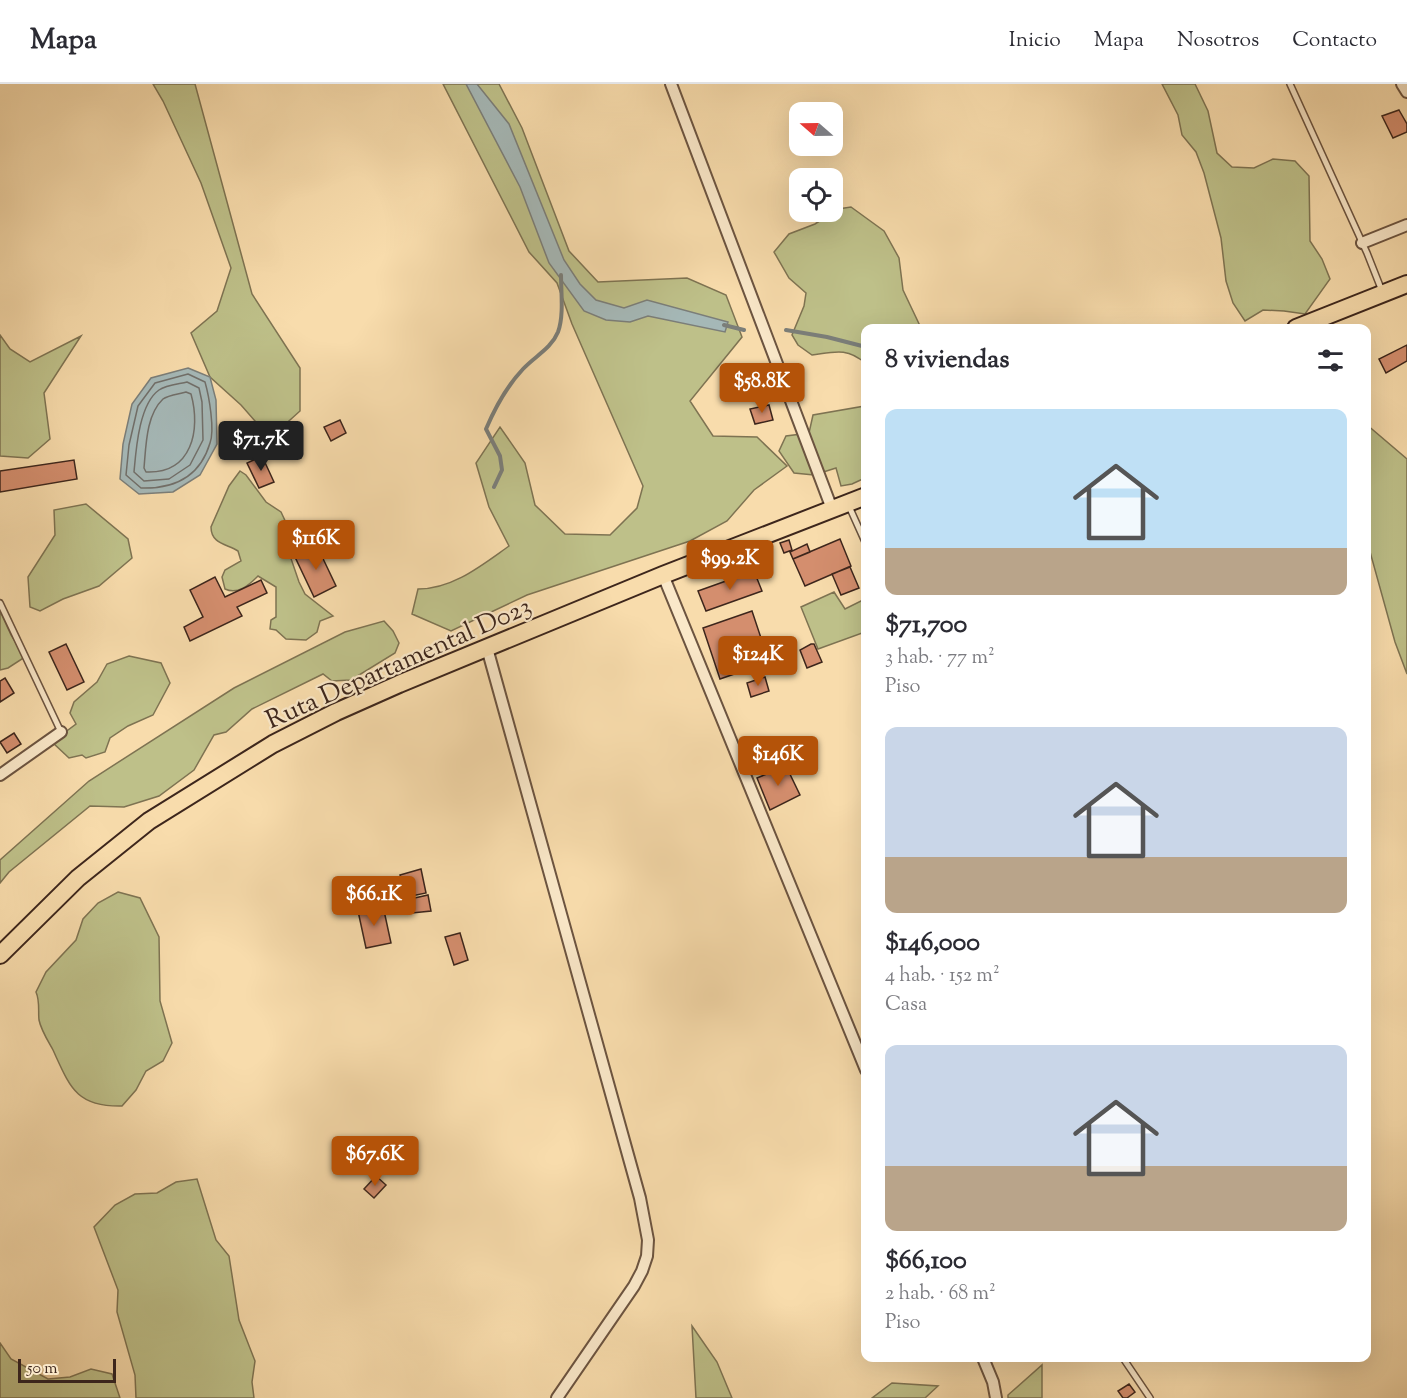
<!DOCTYPE html>
<html lang="es">
<head>
<meta charset="utf-8">
<style>
  body { margin:0; font-family:"Sorts Mill Goudy",serif; background:#f7f7f7; color:#2b2b33; height:100vh; display:flex; flex-direction:column; font-size:22px; white-space:nowrap }
  * { box-sizing:border-box; margin:0 }
  p { font-size:20px; color:#7c7c81 }
  .icon { flex:none; width:33px; height:33px; fill:none; stroke:currentColor; stroke-width:2; stroke-linecap:round; stroke-linejoin:round }
  .map { position:relative; flex:1; overflow:hidden }
  .side { position:absolute; left:861px; top:240px; width:510px; height:1038px; display:flex; flex-direction:column; background:#fff; border-radius:12px; box-shadow:0 6px 24px #0002 }
  .side>* { flex:none }
  .needle { width:39px; rotate:290deg }
  .fabs { position:absolute; left:789px; top:18px; display:grid; gap:12px }
  .fabs a { display:grid; place-items:center; width:54px; height:54px; border-radius:12px; background:#fff; box-shadow:0 6px 24px #0002; font-size:30px }
  .scale { position:absolute; left:18px; bottom:15px; width:98px; box-sizing:border-box; padding-left:6px; border:3px solid #3d261c; border-top:0; font-size:16px; line-height:21px; white-space:nowrap; color:#3d261c; -webkit-text-stroke:4px #fae8c9; paint-order:stroke }
  .price { position:absolute; translate:-50% -51px; padding:0 14px; border-radius:6px; background:#b45309; color:#fff; font-size:20px; line-height:39px; filter:drop-shadow(0 2px 3px #0008) }
  .price::after { content:''; position:absolute; left:50%; top:36px; width:18px; height:14px; margin-left:-9px; background:inherit; clip-path:polygon(0 0,100% 0,50% 100%) }
  .price.on { background:#222; color:#fff }
  ul { padding:0; list-style:none }
  li { display:grid; align-content:center; gap:12px; height:318px; padding:0 24px }
  li span { display:grid; place-items:center; height:186px; border-radius:12px; color:#555 }
  li>.icon { margin-inline-start:auto }
  span .icon { width:108px; height:108px; fill:#fffc; stroke-width:1 }
  li b { font-size:26px }
  h2 { display:flex; justify-content:space-between; align-items:center; height:72px; padding:0 24px; font-size:26px }
  header { display:flex; align-items:center; gap:36px; box-sizing:border-box; height:84px; padding:0 30px; background:#fff; border-bottom:2px solid #e1e1e2 }
  header strong { font-size:28px }
  nav { display:flex; gap:33px; margin-inline-start:auto; font-size:21px }
  .map>svg:first-child { display:block }
  .green { fill:#bec089; stroke:#7e7352; stroke-width:1.5 }
  .water { fill:#a5b8b7; stroke:#7b7e79; stroke-width:1.5 }
  .lines { fill:none; stroke-linecap:round; stroke-linejoin:round }
  .shore { stroke:#716f6a; stroke-width:1.5 }
  .stream { stroke:#7b7e79; stroke-width:4 }
  .building { fill:#d48e6e; stroke:#3d261c; stroke-width:1.5 }
  .lane-casing { stroke:#6c5440; stroke-width:8 }
  .street-casing { stroke:#6c5440; stroke-width:14 }
  .primary-casing { stroke:#3d261c; stroke-width:20 }
  .lane { stroke:#fae8c9; stroke-width:5 }
  .street { stroke:#fae8c9; stroke-width:10 }
  .primary { stroke:#f8dcac; stroke-width:16 }
  .labels { text-anchor:middle; stroke-width:4.5; stroke-linejoin:round; paint-order:stroke }
  .street-label { font-size:26px; fill:#3d261c; stroke:#fae8c9 }
</style>
</head>
<body>
<header>
<strong>Mapa</strong>
<nav><a>Inicio</a><a>Mapa</a><a>Nosotros</a><a>Contacto</a></nav>
</header>
<div class="map">
<svg width="1407" height="1314" viewBox="0 0 1407 1314">
  <rect width="100%" height="100%" fill="#f8dcac"/>
  <filter id="stains"><feTurbulence type="fractalNoise" baseFrequency=".00333" numOctaves="4"/><feColorMatrix values="0 0 0 0 .2 0 0 0 0 .09 0 0 0 0 .02 0 0 0 .5 -.17"/></filter>
  <radialGradient id="worn" r=".72"><stop offset=".6" stop-color="#630" stop-opacity="0"/><stop offset="1" stop-color="#630" stop-opacity=".3"/></radialGradient>
  <path class="green" d="M 153,0 L 195,0 L 252,210 L 300,284 L 300,327 L 270,354 L 241,321 L 210,293 L 191,249 L 217,227 L 231,184 L 201,99 L 163,17 Z
    M 443,0 L 499,0 L 522,44 L 569,167 L 598,198 L 687,194 L 726,211 L 742,253 L 690,317 L 713,352 L 757,353 L 787,382 L 754,406 L 727,437 L 690,457 L 527,511 L 451,547 L 412,530 L 418,505 C 453,505 482,481 509,462 L 489,423 L 476,379 L 500,343 L 525,379 L 535,421 L 565,450 L 610,451 L 637,424 L 643,402 L 572,240 L 557,199 L 529,168 Z
    M 1162,0 L 1195,0 L 1208,27 L 1217,69 L 1232,83 L 1254,84 L 1273,75 L 1295,77 L 1309,92 L 1310,157 L 1322,175 L 1330,195 L 1305,230 L 1284,227 L 1263,226 L 1245,237 L 1233,219 L 1226,197 L 1221,154 L 1204,89 L 1196,68 L 1182,51 L 1178,31 Z
    M 851,123 L 884,147 L 899,174 L 903,206 L 921,244 L 866,244 L 865,279 C 847,263 834,268 812,271 L 798,261 L 792,251 L 804,222 L 806,209 L 789,194 L 774,168 L 789,150 L 815,140 L 838,125 Z
    M 0,251 L 10,265 L 30,278 L 81,252 L 44,309 L 50,355 L 28,374 L 0,372 Z
    M 865,322 L 865,394 L 852,400 L 841,402 L 836,384 L 814,391 L 794,389 L 779,367 L 786,352 L 809,349 L 813,331 Z
    M 1366,340 L 1407,375 L 1407,590 L 1395,558 L 1367,457 Z
    M 240,387 L 246,391 L 266,418 L 281,428 L 288,443 L 285,457 L 299,498 L 305,510 L 333,532 L 320,537 L 317,548 L 306,556 L 286,555 L 276,546 L 270,545 L 271,536 L 276,533 L 276,503 L 258,492 C 249,501 238,511 225,505 L 222,493 L 225,486 L 241,477 L 238,467 C 227,460 211,460 211,443 L 229,402 Z
    M 86,420 L 128,455 L 132,474 L 99,502 L 63,515 L 40,527 L 30,523 L 28,493 L 55,451 L 54,426 Z
    M 834,508 L 845,525 L 865,515 L 865,548 L 818,565 L 801,523 Z
    M 0,527 L 11,551 L 25,573 L 8,584 L 0,586 Z
    M 384,537 L 393,547 L 399,559 L 395,569 L 351,596 L 332,597 L 323,590 L 252,625 L 226,648 L 214,651 L 194,686 L 159,712 L 124,723 L 90,722 L 9,788 L 0,799 L 0,776 L 89,697 L 234,604 L 345,548 Z
    M 129,572 L 161,579 L 170,599 L 153,631 L 128,642 L 110,654 L 105,668 L 86,674 L 82,671 L 69,674 L 52,658 L 76,640 L 70,629 L 74,618 L 97,598 L 107,580 Z
    M 118,808 L 140,814 L 159,853 L 160,917 L 172,959 L 163,977 L 146,987 L 136,1006 L 122,1022 C 76,1023 70,1003 53,966 C 48,957 41,946 39,936 C 38,926 40,917 36,908 L 46,888 L 76,856 L 83,835 L 98,819 Z
    M 197,1095 L 216,1156 L 229,1172 L 239,1236 L 255,1277 L 252,1298 L 254,1314 L 136,1314 L 135,1291 L 117,1228 L 118,1206 L 94,1143 L 115,1121 L 135,1110 L 157,1109 L 176,1098 Z
    M 692,1242 L 717,1278 L 732,1314 L 696,1314 Z
    M 0,1259 L 11,1275 L 48,1295 L 70,1293 L 91,1285 L 112,1290 L 120,1314 L 0,1314 Z
    M 1042,1281 L 1042,1314 L 1008,1314 L 1008,1311 Z
    M 892,1299 L 938,1302 L 925,1314 L 872,1314 Z"/>
  <path class="water" d="M 466,0 L 477,0 L 509,40 L 564,176 L 580,200 L 596,216 L 624,224 L 647,216 L 728,238 L 725,248 L 648,232 L 630,238 L 606,236 L 584,227 L 549,179 L 520,103 Z
    M 188,284 L 210,293 L 216,316 L 217,360 L 200,391 L 173,408 L 139,410 L 120,395 L 123,360 L 132,320 L 151,294 Z"/>
  <g class="lines">
    <path class="shore" d="M 188,290 L 205,298 C 209,312 215,346 210,359 C 200,393 174,405 141,404 L 126,391 L 129,361 L 138,322 L 155,299 Z
      M 187,298 L 199,304 L 202,318 L 203,356 L 190,381 L 169,395 L 144,397 L 134,388 C 136,366 139,320 159,306 C 166,301 179,300 187,298 Z
      M 186,308 L 191,310 C 201,346 192,390 146,388 L 144,384 C 146,362 146,331 163,315 C 168,311 179,310 186,308 Z"/>
    <path class="stream" d="M 724,241 L 744,246
      M 786,246 L 827,253 L 866,263
      M 494,403 L 502,386 L 500,372 L 486,345 C 495,324 507,302 523,285 C 535,272 551,265 558,248 C 564,232 561,208 561,191"/>
  </g>
  <path class="building" d="M 1399,26 L 1407,40 L 1407,48 L 1393,54 L 1382,32 Z
    M 1407,261 L 1407,277 L 1386,289 L 1379,275 Z
    M 769,321 L 773,336 L 755,340 L 750,325 Z
    M 340,336 L 346,349 L 331,357 L 324,343 Z
    M 262,372 L 274,398 L 259,404 L 247,379 Z
    M 74,376 L 77,395 L 0,408 L 0,387 Z
    M 840,455 L 851,482 L 805,502 L 793,475 Z
    M 789,456 L 792,466 L 784,469 L 780,459 Z
    M 807,460 L 810,468 L 793,475 L 790,468 Z
    M 317,462 L 336,502 L 314,513 L 295,473 Z
    M 850,483 L 859,504 L 841,511 L 832,490 Z
    M 754,487 L 762,507 L 706,527 L 698,507 Z
    M 215,493 L 225,513 L 261,496 L 267,509 L 237,523 L 242,532 L 190,557 L 184,543 L 203,533 L 190,506 Z
    M 752,527 L 769,578 L 720,595 L 703,544 Z
    M 66,560 L 84,598 L 67,606 L 49,568 Z
    M 811,560 L 814,560 L 822,578 L 807,584 L 800,566 Z
    M 765,593 L 769,607 L 751,613 L 747,599 Z
    M 5,594 L 14,609 L 0,618 L 0,597 Z
    M 14,649 L 21,660 L 7,669 L 0,658 Z
    M 786,682 L 800,711 L 770,726 L 757,694 Z
    M 421,785 L 426,809 L 407,813 L 400,791 Z
    M 428,811 L 431,827 L 412,829 L 410,815 Z
    M 383,822 L 391,859 L 366,864 L 358,827 Z
    M 460,849 L 468,876 L 454,881 L 445,853 Z
    M 376,1092 L 386,1101 L 374,1114 L 364,1105 Z
    M 1129,1300 L 1135,1308 L 1127,1314 L 1123,1314 L 1118,1307 Z"/>
  <g class="lines">
    <g class="lane-casing">
      <path id="lane" d="M 1290,0 L 1367,169 L 1382,207
        M 848,420 L 866,460
        M 0,519 L 61,648
        M 1123,1274 L 1150,1314"/>
    </g>
    <g class="street-casing">
      <path id="street" d="M 671,0 L 832,425
        M 1402,0 L 1407,8
        M 1362,159 L 1407,141
        M 663,491 L 866,986
        M 487,564 L 640,1114 L 648,1156 L 647,1172 L 642,1187 L 634,1202 L 557,1314
        M 0,691 L 61,648
        M 983,1274 L 993,1298 L 996,1314"/>
    </g>
    <g class="primary-casing">
      <path id="primary" d="M 1296,244 L 1407,200
        M 0,871 L 78,794 L 149,737 L 273,660 L 336,628 L 399,600 L 663,491 L 866,412"/>
    </g>
    <use href="#lane" class="lane"/>
    <use href="#street" class="street"/>
    <use href="#primary" class="primary"/>
  </g>
  <g class="labels">
    <g class="street-label">
      <text transform="translate(398 578) rotate(-24)" y="9">Ruta Departamental D023</text>
    </g>
  </g>
  <rect width="100%" height="100%" filter="url(#stains)"/>
  <rect width="100%" height="100%" fill="url(#worn)"/>
</svg>
<div class="fabs">
<a><svg class="needle" viewBox="-14 -14 28 28"><path d="M0-13l5 13h-10z" fill="#e53935"/><path d="M0 13l5-13h-10z" fill="#7c7c81"/></svg></a>
<a><svg class="icon" aria-label="locate" viewBox="0 0 24 24"><circle cx="12" cy="12" r="6"/><path d="M12 2v4M12 18v4M2 12h4M18 12h4"/></svg></a>
</div>
<div class="scale">50 m</div>
<b class="price" style="left:762px;top:330px">$58.8K</b>
<b class="price on" style="left:261px;top:388px">$71.7K</b>
<b class="price" style="left:316px;top:487px">$116K</b>
<b class="price" style="left:730px;top:507px">$99.2K</b>
<b class="price" style="left:758px;top:603px">$124K</b>
<b class="price" style="left:778px;top:703px">$146K</b>
<b class="price" style="left:374px;top:843px">$66.1K</b>
<b class="price" style="left:375px;top:1103px">$67.6K</b>
<section class="side">
<h2>8 viviendas<svg class="icon" aria-label="filters" viewBox="0 0 24 24"><path d="M4 7h16M4 17h16"/><circle cx="9" cy="7" r="2"/><circle cx="15" cy="17" r="2"/></svg></h2>
<ul>
<li><span style="background:linear-gradient(#bfe0f5 75%,#b9a48a 0)"><svg class="icon" aria-label="home" viewBox="0 0 24 24"><path d="M3 11l9-7 9 7M6 9v11h12V9"/></svg></span><div><b>$71,700</b><p>3 hab. · 77 m²</p><p>Piso</p></div></li>
<li><span style="background:linear-gradient(#c9d6e8 70%,#b9a48a 0)"><svg class="icon" aria-label="home" viewBox="0 0 24 24"><path d="M3 11l9-7 9 7M6 9v11h12V9"/></svg></span><div><b>$146,000</b><p>4 hab. · 152 m²</p><p>Casa</p></div></li>
<li><span style="background:linear-gradient(#c9d6e8 65%,#b9a48a 0)"><svg class="icon" aria-label="home" viewBox="0 0 24 24"><path d="M3 11l9-7 9 7M6 9v11h12V9"/></svg></span><div><b>$66,100</b><p>2 hab. · 68 m²</p><p>Piso</p></div></li>
</ul>
</section>
</div>
</body>
</html>
